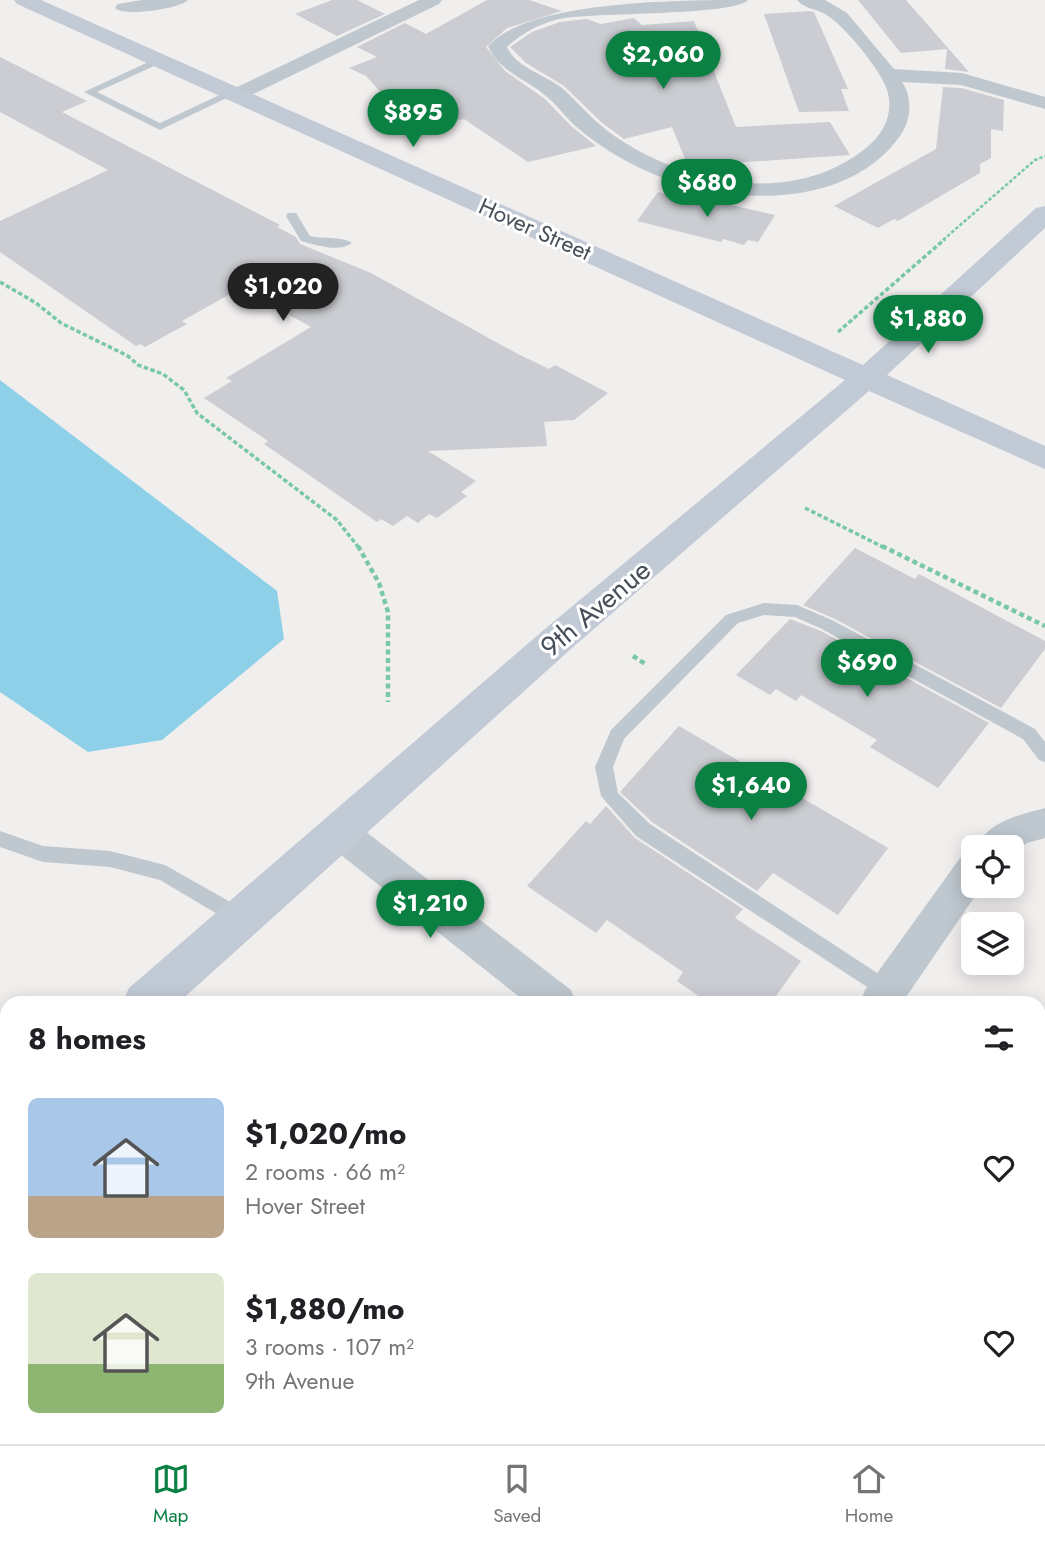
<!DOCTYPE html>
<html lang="en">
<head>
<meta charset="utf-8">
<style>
  body { margin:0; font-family:Jost,sans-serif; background:#f6f6f6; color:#202124; height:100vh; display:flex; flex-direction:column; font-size:26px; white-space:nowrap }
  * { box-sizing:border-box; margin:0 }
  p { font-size:23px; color:#757577 }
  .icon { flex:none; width:38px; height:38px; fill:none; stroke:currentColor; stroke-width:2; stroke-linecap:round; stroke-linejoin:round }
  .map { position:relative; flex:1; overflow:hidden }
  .details { position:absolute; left:0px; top:996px; width:1046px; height:450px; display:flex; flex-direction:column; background:#fff; border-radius:21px 21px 0 0; box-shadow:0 4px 18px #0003 }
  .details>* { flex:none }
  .buttons { position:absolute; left:961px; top:835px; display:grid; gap:14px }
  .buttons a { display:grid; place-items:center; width:63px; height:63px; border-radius:10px; background:#fff; box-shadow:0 4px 18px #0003; font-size:35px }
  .price { position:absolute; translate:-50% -60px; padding:0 16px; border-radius:24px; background:#0b8043; color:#fff; font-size:23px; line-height:46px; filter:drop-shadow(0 2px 4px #0008) }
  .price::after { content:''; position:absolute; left:50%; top:42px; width:21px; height:16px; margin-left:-10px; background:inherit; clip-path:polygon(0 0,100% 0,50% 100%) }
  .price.active { background:#222; color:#fff }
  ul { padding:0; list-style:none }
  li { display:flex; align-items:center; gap:21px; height:175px; padding:0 28px }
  li span { display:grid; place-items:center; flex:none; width:196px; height:140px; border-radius:10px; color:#555 }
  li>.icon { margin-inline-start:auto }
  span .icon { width:84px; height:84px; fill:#fffc; stroke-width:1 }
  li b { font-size:30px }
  h2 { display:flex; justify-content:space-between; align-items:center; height:84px; padding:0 28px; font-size:30px }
  .tab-bar { display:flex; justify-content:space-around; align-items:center; height:98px; border-top:2px solid #e0e0e0; background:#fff; font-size:19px; color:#757577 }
  .tab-bar a { display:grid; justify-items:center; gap:4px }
  .tab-bar .active { color:#0b8043 }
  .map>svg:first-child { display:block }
  .water { fill:#8ed0e7 }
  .building { fill:#cbcdd2 }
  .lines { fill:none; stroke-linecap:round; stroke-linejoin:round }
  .path-far2 { stroke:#78c8a5; stroke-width:2.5; stroke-dasharray:3.5 2; stroke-linecap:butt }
  .path-far1 { stroke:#78c8a5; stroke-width:3.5; stroke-dasharray:4.5 2.5; stroke-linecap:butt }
  .path { stroke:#78c8a5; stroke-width:4.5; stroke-dasharray:5 3.5; stroke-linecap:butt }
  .service { fill:#bfc8cf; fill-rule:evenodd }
  .minor { fill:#bfc8cf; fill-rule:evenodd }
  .secondary { fill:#c2cad6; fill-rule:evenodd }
  .labels { text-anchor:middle; stroke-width:6; stroke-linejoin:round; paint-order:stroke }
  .far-street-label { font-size:23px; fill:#47505a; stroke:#fff }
  .street-label { font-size:28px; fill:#47505a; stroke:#fff }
</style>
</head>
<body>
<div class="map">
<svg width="1045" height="1444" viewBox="0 0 1045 1444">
  <rect width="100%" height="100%" fill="#f1eeee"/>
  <path class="water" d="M 0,380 L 277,591 L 284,639 L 162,740 L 88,752 L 0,692 Z"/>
  <path class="building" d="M 332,0 L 357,0 L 385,14 L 337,36 L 295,14 Z
    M 487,0 L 529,0 L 562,11 L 507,28 L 486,47 L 505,71 L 545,99 L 571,126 L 596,146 L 528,162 L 464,119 L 415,130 L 366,76 L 349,68 L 377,57 L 357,47 L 405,23 L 426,34 Z
    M 858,0 L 906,0 L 969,72 L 945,69 L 947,49 L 901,53 Z
    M 810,11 L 814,12 L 848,89 L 841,89 L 849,111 L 799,112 L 764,14 Z
    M 634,18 L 642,25 L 694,21 L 736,127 L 830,122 L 850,155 L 688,166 L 672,127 L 624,139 L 601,122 L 564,86 L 526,63 L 510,47 L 532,32 L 560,22 L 586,19 L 601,24 Z
    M 0,57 L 87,101 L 62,112 L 280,225 L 277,227 L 296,237 L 300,244 L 371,273 L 516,353 L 549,369 L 555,365 L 608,393 L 574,420 L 544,422 L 547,446 L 428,451 L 476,481 L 461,492 L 467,496 L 437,518 L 429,514 L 418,523 L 407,516 L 393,526 L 381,519 L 377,522 L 264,444 L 268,441 L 204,398 L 232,381 L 226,378 L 311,327 L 241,288 L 182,321 L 187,324 L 145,347 L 140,344 L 136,346 L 0,252 L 0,221 L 108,170 L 0,112 Z
    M 943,87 L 961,88 L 1004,100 L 1003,131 L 991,129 L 991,158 L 980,164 L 980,173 L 898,221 L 894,219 L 878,228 L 834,206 L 936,149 Z
    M 658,192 L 702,203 L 700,198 L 775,215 L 758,242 L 748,240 L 744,245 L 723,239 L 721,242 L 637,221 Z
    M 855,548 L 915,579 L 919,574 L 1045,641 L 1045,649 L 1001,708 L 835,619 L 803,605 Z
    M 790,619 L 821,631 L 989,723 L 938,788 L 870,747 L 877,740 L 801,695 L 796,701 L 776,689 L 770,695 L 736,675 Z
    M 679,726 L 888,848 L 838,915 L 773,873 L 757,891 L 652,822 L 620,792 Z
    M 606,806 L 635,838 L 743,909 L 735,918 L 801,961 L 771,1003 L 709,1003 L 677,981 L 683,972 L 607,920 L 596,933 L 527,886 L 586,821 L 590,824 Z"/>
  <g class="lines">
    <path class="path-far2" d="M 943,240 L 1035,160 L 1045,156"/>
    <path class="path-far1" d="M 0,282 L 36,303 L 61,323 L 128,356 L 138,365 L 163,374 L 184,390 L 197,413 L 337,520 L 359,548
      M 838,332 L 945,239
      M 805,508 L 885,548"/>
    <path class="path" d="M 358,546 L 379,583 L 388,612 L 388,702
      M 882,546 L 1045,626
      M 633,656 L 647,665"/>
    <path class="service" d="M 159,57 L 163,58 L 163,62 L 97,92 L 160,123 L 228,91 L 237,93 L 160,130 L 84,92 Z
      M 288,213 L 296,213 L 310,236 C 323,239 342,236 352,243 C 339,253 316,245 301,241 L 286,216 Z
      M 764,603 L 797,605 L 834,621 L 1035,729 L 1045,742 L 1045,762 L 1039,760 L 1023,739 L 822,629 L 795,617 L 764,615 L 738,623 L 624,739 L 613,767 L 618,793 L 650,824 L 894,984 L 897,991 L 894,998 L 887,1000 L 636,836 L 601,796 L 595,767 L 611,730 L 726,615 Z
      M 0,831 L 43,846 L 110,851 L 165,865 L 248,912 L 251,918 L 248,924 L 241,927 L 234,924 L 160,880 L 110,867 L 43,862 L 0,847 Z"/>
    <path class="minor" d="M 142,0 L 188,0 C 180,9 123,17 115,8 L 118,4 Z
      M 419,0 L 442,0 L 439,4 L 243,99 L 229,99 L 226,95 L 229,91 Z
      M 748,0 C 734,16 592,12 559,19 C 539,24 522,33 507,47 C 517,68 544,74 562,88 C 579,103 593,121 613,135 C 685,185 793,207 866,148 C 885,133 895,111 886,87 C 878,67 844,25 825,14 C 816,9 803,8 797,0 L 825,0 L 847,13 L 894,69 L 962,73 L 1045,97 L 1045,109 L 961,85 L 902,82 C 913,98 911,121 900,136 C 853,202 755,205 684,185 C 643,173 605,152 573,124 C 564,115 557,105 547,97 C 526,78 500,73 488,46 C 529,0 683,0 748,0 Z
      M 1045,808 L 1045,838 L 1027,843 L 1012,854 L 1012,847 L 976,847 C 989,821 1019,815 1045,808 Z
      M 339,817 L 352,821 L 571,990 L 576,1003 L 527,1003 L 326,843 L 321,832 L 326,821 Z
      M 973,853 L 973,886 L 982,886 L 902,1003 L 860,1003 L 865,990 L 960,858 Z
      M 1040,1350 L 1045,1353 L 1045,1402 L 1040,1399 Z"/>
    <path class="secondary" d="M 14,0 L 41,0 L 863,365 L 1036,208 L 1045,206 L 1045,228 L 887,375 L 1045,446 L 1045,469 L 869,391 L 572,648 L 178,1003 L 122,1003 L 129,988 L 546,628 L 845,380 L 17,4 Z
      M 7,1103 L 7,1154 L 0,1157 L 0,1106 Z"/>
  </g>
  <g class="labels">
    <g class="far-street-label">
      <text transform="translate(535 229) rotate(24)" y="8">Hover Street</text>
    </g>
    <g class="street-label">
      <text transform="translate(595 608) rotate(-40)" y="10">9th Avenue</text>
    </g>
  </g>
</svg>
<div class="buttons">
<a><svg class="icon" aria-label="locate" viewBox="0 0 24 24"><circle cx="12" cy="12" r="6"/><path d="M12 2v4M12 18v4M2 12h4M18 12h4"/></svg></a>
<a><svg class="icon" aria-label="layers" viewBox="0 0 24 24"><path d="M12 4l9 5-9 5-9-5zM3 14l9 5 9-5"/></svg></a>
</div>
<b class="price" style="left:663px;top:91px">$2,060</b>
<b class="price" style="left:413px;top:149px">$895</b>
<b class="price" style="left:707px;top:219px">$680</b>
<b class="price active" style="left:283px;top:323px">$1,020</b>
<b class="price" style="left:928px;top:355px">$1,880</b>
<b class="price" style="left:867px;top:699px">$690</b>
<b class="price" style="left:751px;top:822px">$1,640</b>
<b class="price" style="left:430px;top:940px">$1,210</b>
<section class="details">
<h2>8 homes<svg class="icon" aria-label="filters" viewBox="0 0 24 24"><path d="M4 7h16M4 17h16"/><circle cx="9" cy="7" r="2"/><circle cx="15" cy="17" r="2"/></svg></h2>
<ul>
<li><span style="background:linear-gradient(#a9c7e8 70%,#b9a48a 0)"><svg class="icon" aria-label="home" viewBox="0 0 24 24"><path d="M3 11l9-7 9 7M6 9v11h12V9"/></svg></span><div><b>$1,020/mo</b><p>2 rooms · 66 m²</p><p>Hover Street</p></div><svg class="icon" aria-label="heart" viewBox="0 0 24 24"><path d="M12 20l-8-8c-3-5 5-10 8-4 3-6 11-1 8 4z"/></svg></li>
<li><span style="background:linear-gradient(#dfe7d0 65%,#8fb573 0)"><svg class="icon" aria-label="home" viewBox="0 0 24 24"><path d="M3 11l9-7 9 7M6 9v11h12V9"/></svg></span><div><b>$1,880/mo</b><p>3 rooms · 107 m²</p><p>9th Avenue</p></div><svg class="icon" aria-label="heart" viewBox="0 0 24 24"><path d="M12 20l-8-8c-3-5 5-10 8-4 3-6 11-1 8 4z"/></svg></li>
</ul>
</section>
</div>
<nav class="tab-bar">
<a class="active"><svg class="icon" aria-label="map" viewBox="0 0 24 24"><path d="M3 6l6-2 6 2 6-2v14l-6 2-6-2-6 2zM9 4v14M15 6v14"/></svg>Map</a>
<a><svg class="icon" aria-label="saved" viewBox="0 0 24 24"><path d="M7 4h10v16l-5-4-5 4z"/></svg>Saved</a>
<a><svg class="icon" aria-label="home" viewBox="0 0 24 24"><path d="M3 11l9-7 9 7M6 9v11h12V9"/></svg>Home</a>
</nav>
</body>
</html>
